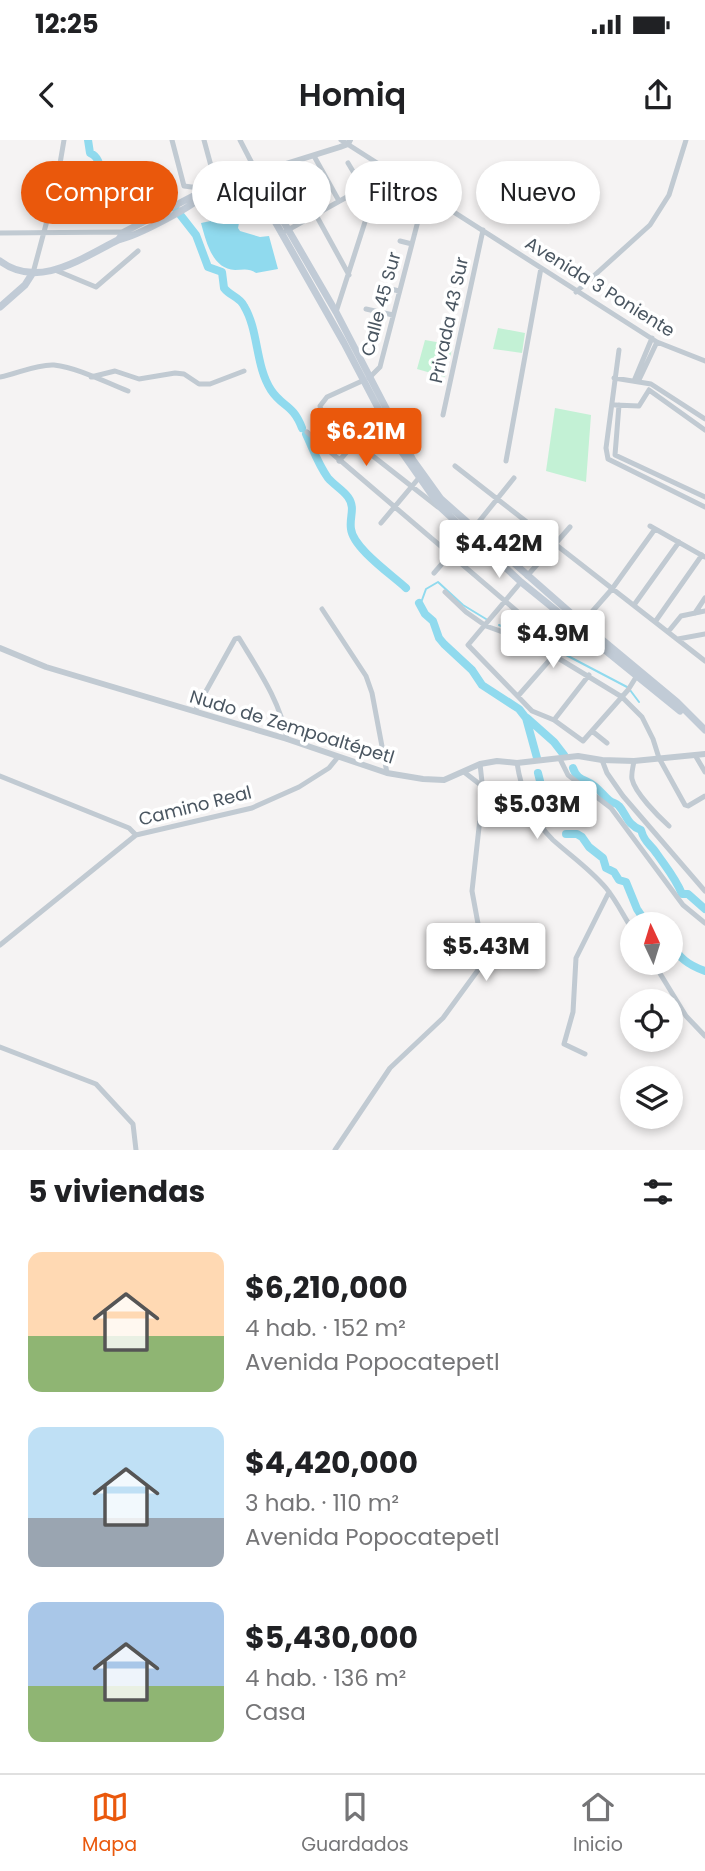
<!DOCTYPE html>
<html lang="es">
<head>
<meta charset="utf-8">
<style>
  body { margin:0; font-family:Poppins,sans-serif; background:#f6f6f6; color:#202124; height:100vh; display:flex; flex-direction:column; font-size:26px; white-space:nowrap }
  * { box-sizing:border-box; margin:0 }
  p { font-size:23px; color:#757577 }
  .icon { flex:none; width:38px; height:38px; fill:none; stroke:currentColor; stroke-width:2; stroke-linecap:round; stroke-linejoin:round }
  .map { position:relative; height:1010px; overflow:hidden }
  .drawer { display:flex; flex-direction:column; background:#fff; flex:1 }
  .drawer>* { flex:none }
  .hud { position:absolute; left:21px; top:21px; width:663px; height:63px; display:flex; gap:14px }
  .needle { width:46px; rotate:356deg }
  .fabs { position:absolute; left:620px; top:772px; display:grid; gap:14px }
  .fabs a { display:grid; place-items:center; width:63px; height:63px; border-radius:50%; background:#fff; box-shadow:0 4px 10px #0003; font-size:35px }
  .price { position:absolute; translate:-50% -60px; padding:0 16px; border-radius:7px; background:#fff; color:#222; font-size:23px; line-height:46px; filter:drop-shadow(0 2px 4px #0008) }
  .price::after { content:''; position:absolute; left:50%; top:42px; width:21px; height:16px; margin-left:-10px; background:inherit; clip-path:polygon(0 0,100% 0,50% 100%) }
  .price.current { background:#ea580c; color:#fff }
  ul { padding:0; list-style:none }
  li { display:flex; align-items:center; gap:21px; height:175px; padding:0 28px }
  li span { display:grid; place-items:center; flex:none; width:196px; height:140px; border-radius:14px; color:#555 }
  li>.icon { margin-inline-start:auto }
  span .icon { width:84px; height:84px; fill:#fffc; stroke-width:1 }
  li b { font-size:30px }
  h2 { display:flex; justify-content:space-between; align-items:center; height:84px; padding:0 28px; font-size:30px }
  .tag { padding:0 24px; border-radius:32px; background:#fff; box-shadow:0 4px 10px #0003; font-size:24px; line-height:63px }
  .tag.current { background:#ea580c; color:#fff }
  .status { display:flex; justify-content:space-between; align-items:center; height:49px; padding:0 35px; background:#fff; direction:ltr }
  .status svg { height:19px; fill:currentColor }
  header { display:flex; justify-content:space-between; align-items:center; height:91px; padding:0 28px; background:#fff; font-size:32px; font-weight:600 }
  .tab-bar { display:flex; justify-content:space-around; align-items:center; height:98px; border-top:2px solid #e0e0e0; background:#fff; font-size:19px; color:#757577 }
  .tab-bar a { display:grid; justify-items:center; gap:4px }
  .tab-bar .current { color:#ea580c }
  .map>svg:first-child { display:block }
  .green { fill:#c3f1d5 }
  .water { fill:#90daee }
  .lines { fill:none; stroke-linecap:round; stroke-linejoin:round }
  .stream { stroke:#90daee; stroke-width:2 }
  .river { stroke:#90daee; stroke-width:8 }
  .minor { stroke:#c1cad2; stroke-width:5 }
  .tertiary { stroke:#c1cad2; stroke-width:6 }
  .secondary { stroke:#c1cbd6; stroke-width:7 }
  .labels { text-anchor:middle; stroke-width:7; stroke-linejoin:round; paint-order:stroke }
  .street-label { font-size:18px; fill:#4a5661; stroke:#fff }
</style>
</head>
<body>
<div class="status"><b>12:25</b><svg viewBox="0 0 49 12"><path d="M0 12V9h3v3zM5 12V6h3v6zM10 12V3h3v9zM15 12V0h3v12zM26 1h20v11H26zM47 4h2v5h-2z"/></svg></div>
<header><svg class="icon" aria-label="back" viewBox="0 0 24 24"><path d="M15 5l-7 7 7 7"/></svg>Homiq<svg class="icon" aria-label="share" viewBox="0 0 24 24"><path d="M12 15V3M7 8l5-5 5 5M5 13v7h14v-7"/></svg></header>
<div class="map">
<svg width="705" height="1010" viewBox="0 0 705 1010">
  <rect width="100%" height="100%" fill="#f5f3f3"/>
  <path class="green" d="M 498,188 L 525,193 L 522,213 L 493,209 Z
    M 425,200 L 453,205 L 445,237 L 417,229 Z
    M 555,268 L 591,275 L 586,342 L 546,331 Z"/>
  <path class="water" d="M 225,78 L 239,83 L 238,88 L 240,91 L 260,97 L 269,96 L 278,129 L 256,133 C 249,128 243,130 235,130 C 212,129 206,101 201,83 Z"/>
  <g class="lines">
    <path class="stream" d="M 419,463 L 422,460 L 426,449 L 438,442 L 463,465 L 486,479
      M 499,485 L 553,510
      M 566,515 L 627,547
      M 630,550 L 639,562"/>
    <path class="river" d="M 88,0 L 90,13 C 100,17 100,28 102,38 C 116,44 126,57 140,43 L 146,44 L 164,54 L 196,95 L 208,127 L 222,132 L 224,148 C 230,156 240,157 244,166 C 259,191 255,225 271,250 C 282,267 293,264 302,288
      M 306,294 C 313,309 318,324 328,338 C 334,345 343,350 348,357 C 356,368 349,377 351,389 C 353,408 392,435 406,448
      M 419,463 L 425,474 L 433,481 L 439,498 L 444,504 L 472,530 L 482,545 L 519,569 L 526,578 L 537,618
      M 527,578 L 554,602 L 564,615
      M 573,628 C 577,640 584,639 593,645 C 599,649 604,656 609,660 C 612,663 617,663 619,666 C 627,675 627,685 641,690 C 645,704 650,703 657,714 C 666,727 676,739 682,754 L 688,754 L 705,769
      M 538,633 L 546,665 L 553,675
      M 566,694 L 577,694 L 582,697 L 589,707 L 603,718 L 606,728 L 614,732 L 619,740 L 626,742 L 637,769 L 647,784
      M 670,802 C 679,818 688,825 705,831"/>
    <path class="minor" d="M 172,0 L 184,46 L 199,48 L 204,54
      M 204,0 L 217,48
      M 240,0 L 257,33
      M 341,0 L 657,202 L 705,221
      M 314,16 L 339,61
      M 348,23 L 363,48
      M 288,24 L 349,135
      M 396,75 L 417,79
      M 286,91 L 363,48 L 377,44
      M 0,93 L 124,92 L 125,94
      M 400,101 L 412,104
      M 55,130 L 96,147 L 138,111
      M 33,133 L 56,47 L 64,0
      M 387,148 L 399,151
      M 576,152 L 650,85 L 669,55 L 686,0
      M 366,169 L 393,175
      M 336,172 L 383,26
      M 619,210 L 606,308 L 608,319 L 705,367
      M 0,237 C 17,234 36,224 54,225 C 79,228 105,242 128,251
      M 91,237 L 115,231 L 139,239 L 175,233 L 184,234 L 199,244 L 210,244 L 244,231
      M 369,238 L 380,227 L 382,219 L 425,54
      M 614,238 L 651,244 L 705,279
      M 362,241 L 327,257 L 320,266 L 321,270 L 355,302 L 438,367
      M 634,241 L 652,198
      M 638,242 L 657,202
      M 649,250 L 705,290
      M 615,265 L 639,266 L 649,250
      M 619,265 L 615,315 L 705,357
      M 443,275 L 483,90
      M 307,292 L 560,508
      M 339,321 L 381,272
      M 506,321 L 541,128
      M 455,326 L 705,521
      M 381,383 L 418,339
      M 650,386 L 705,417
      M 473,389 L 514,338
      M 434,433 L 468,394
      M 527,436 L 570,387
      M 521,442 L 468,505 L 532,571 L 554,580 L 583,601 L 628,550 L 638,534
      M 445,452 L 466,472 L 486,486 L 517,497 L 553,515 L 622,557 L 642,577 L 653,599 L 659,618 L 685,665 L 688,666 L 705,656
      M 634,465 L 679,402
      M 322,469 L 366,536 L 372,553 L 387,633
      M 695,473 L 705,458
      M 655,482 L 702,415
      M 668,492 L 681,476 L 705,471
      M 678,499 L 705,494
      M 518,556 L 612,449 L 655,389
      M 195,571 L 235,499 L 239,498 C 259,531 280,561 287,599
      M 554,580 L 589,535
      M 592,591 L 607,603
      M 695,615 L 705,632
      M 560,619 L 568,635 L 611,668 L 683,765 L 705,783
      M 602,620 L 607,633 L 623,656 L 705,751
      M 634,621 C 633,627 631,634 632,639 C 635,653 658,676 669,686
      M 517,623 C 521,650 533,681 553,700 C 571,716 590,729 606,748 C 616,760 623,775 632,789
      M 464,632 L 482,646
      M 0,636 L 129,688 L 136,695
      M 0,805 L 136,695 L 252,668 L 299,647 L 329,628 L 338,617
      M 653,822 L 686,876 L 705,896
      M 0,907 L 96,944 L 133,984 L 136,1010
      M 585,914 L 564,904 L 573,872 L 576,818 L 609,752
      M 335,1010 L 390,928 L 443,878 L 481,826 L 481,800 L 472,751 L 483,651 L 480,624"/>
    <path class="tertiary" d="M 266,61 L 266,52 L 257,33 L 340,7 L 348,4 L 350,0
      M 0,508 L 46,527 L 287,599 L 387,633 L 423,639 L 444,640 L 480,624 L 497,621 L 517,623 L 578,616 L 602,620 L 634,621 L 705,614"/>
    <path class="secondary" d="M 260,55 L 344,203 L 399,308 L 441,368 L 521,442 L 680,571
      M 118,100 L 124,92 L 199,53 L 217,48 L 248,50 L 271,60 L 336,172 L 413,320 L 441,359 L 582,483 L 677,562 L 705,590
      M 0,121 C 38,150 82,118 118,100 C 137,96 195,66 207,52
      M 0,167 L 25,145 L 32,134"/>
  </g>
  <g class="labels">
    <g class="street-label">
      <text transform="translate(600 147) rotate(32)" y="6">Avenida 3 Poniente</text>
      <text transform="translate(381 164) rotate(-75)" y="6">Calle 45 Sur</text>
      <text transform="translate(449 180) rotate(-78)" y="6">Privada 43 Sur</text>
      <text transform="translate(292 587) rotate(17)" y="6">Nudo de Zempoaltépetl</text>
      <text transform="translate(195 666) rotate(-14)" y="6">Camino Real</text>
    </g>
  </g>
</svg>
<div class="fabs">
<a><svg class="needle" viewBox="-14 -14 28 28"><path d="M0-13l5 13h-10z" fill="#e53935"/><path d="M0 13l5-13h-10z" fill="#757577"/></svg></a>
<a><svg class="icon" aria-label="locate" viewBox="0 0 24 24"><circle cx="12" cy="12" r="6"/><path d="M12 2v4M12 18v4M2 12h4M18 12h4"/></svg></a>
<a><svg class="icon" aria-label="layers" viewBox="0 0 24 24"><path d="M12 4l9 5-9 5-9-5zM3 14l9 5 9-5"/></svg></a>
</div>
<b class="price current" style="left:366px;top:328px">$6.21M</b>
<b class="price" style="left:499px;top:440px">$4.42M</b>
<b class="price" style="left:553px;top:530px">$4.9M</b>
<b class="price" style="left:537px;top:701px">$5.03M</b>
<b class="price" style="left:486px;top:843px">$5.43M</b>
<div class="hud">
<a class="tag current">Comprar</a>
<a class="tag">Alquilar</a>
<a class="tag">Filtros</a>
<a class="tag">Nuevo</a>
</div>
</div>
<section class="drawer">
<h2>5 viviendas<svg class="icon" aria-label="filters" viewBox="0 0 24 24"><path d="M4 7h16M4 17h16"/><circle cx="9" cy="7" r="2"/><circle cx="15" cy="17" r="2"/></svg></h2>
<ul>
<li><span style="background:linear-gradient(#ffd9b3 60%,#8fb573 0)"><svg class="icon" aria-label="home" viewBox="0 0 24 24"><path d="M3 11l9-7 9 7M6 9v11h12V9"/></svg></span><div><b>$6,210,000</b><p>4 hab. · 152 m²</p><p>Avenida Popocatepetl</p></div></li>
<li><span style="background:linear-gradient(#bfe0f5 65%,#9aa5b1 0)"><svg class="icon" aria-label="home" viewBox="0 0 24 24"><path d="M3 11l9-7 9 7M6 9v11h12V9"/></svg></span><div><b>$4,420,000</b><p>3 hab. · 110 m²</p><p>Avenida Popocatepetl</p></div></li>
<li><span style="background:linear-gradient(#a9c7e8 60%,#8fb573 0)"><svg class="icon" aria-label="home" viewBox="0 0 24 24"><path d="M3 11l9-7 9 7M6 9v11h12V9"/></svg></span><div><b>$5,430,000</b><p>4 hab. · 136 m²</p><p>Casa</p></div></li>
</ul>
</section>
<nav class="tab-bar">
<a class="current"><svg class="icon" aria-label="map" viewBox="0 0 24 24"><path d="M3 6l6-2 6 2 6-2v14l-6 2-6-2-6 2zM9 4v14M15 6v14"/></svg>Mapa</a>
<a><svg class="icon" aria-label="saved" viewBox="0 0 24 24"><path d="M7 4h10v16l-5-4-5 4z"/></svg>Guardados</a>
<a><svg class="icon" aria-label="home" viewBox="0 0 24 24"><path d="M3 11l9-7 9 7M6 9v11h12V9"/></svg>Inicio</a>
</nav>
</body>
</html>
